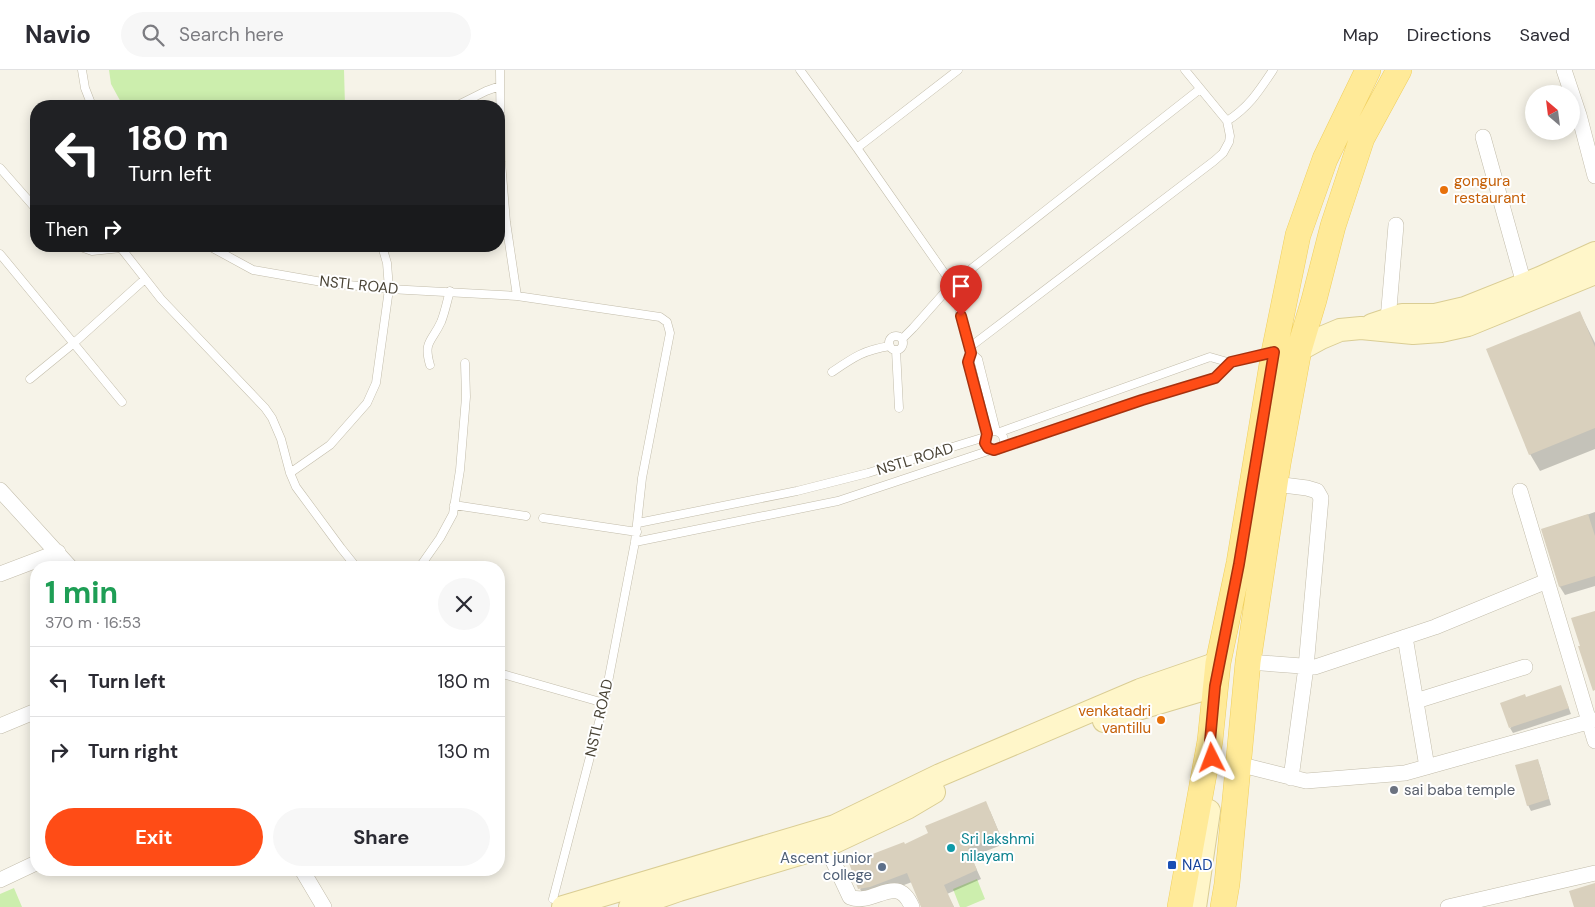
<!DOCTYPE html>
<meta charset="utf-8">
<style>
:root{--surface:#fff;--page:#f7f7f7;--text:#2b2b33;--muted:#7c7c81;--line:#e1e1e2;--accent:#ff4c16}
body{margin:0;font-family:"DM Sans",sans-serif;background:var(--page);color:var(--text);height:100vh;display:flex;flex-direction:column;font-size:19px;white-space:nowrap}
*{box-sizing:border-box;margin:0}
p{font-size:16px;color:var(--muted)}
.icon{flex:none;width:28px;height:28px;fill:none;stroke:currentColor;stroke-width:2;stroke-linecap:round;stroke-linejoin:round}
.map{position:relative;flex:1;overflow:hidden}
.details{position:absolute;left:30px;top:491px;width:475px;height:315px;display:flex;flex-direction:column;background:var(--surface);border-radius:20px;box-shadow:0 2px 12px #0003}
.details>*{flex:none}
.banner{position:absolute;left:30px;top:30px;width:475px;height:152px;border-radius:20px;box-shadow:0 2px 12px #0003;background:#202124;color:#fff;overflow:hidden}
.needle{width:32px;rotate:332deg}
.fabs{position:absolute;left:1525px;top:15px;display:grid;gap:10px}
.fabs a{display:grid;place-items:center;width:55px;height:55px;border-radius:50%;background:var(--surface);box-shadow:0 2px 12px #0003;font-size:25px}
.pin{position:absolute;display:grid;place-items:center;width:42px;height:42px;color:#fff;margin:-51px -21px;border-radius:50% 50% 50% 0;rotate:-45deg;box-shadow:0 0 5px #0007}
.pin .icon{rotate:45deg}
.me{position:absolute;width:55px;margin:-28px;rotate:357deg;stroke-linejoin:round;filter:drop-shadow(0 0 4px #0008)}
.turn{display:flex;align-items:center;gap:18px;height:105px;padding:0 15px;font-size:22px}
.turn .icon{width:65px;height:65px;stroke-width:2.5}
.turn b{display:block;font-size:35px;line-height:42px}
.then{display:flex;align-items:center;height:48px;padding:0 15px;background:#0003;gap:10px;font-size:19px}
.round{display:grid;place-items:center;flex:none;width:52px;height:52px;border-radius:26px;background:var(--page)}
.overview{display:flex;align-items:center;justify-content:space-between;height:85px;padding:0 15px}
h1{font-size:30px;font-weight:700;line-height:38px;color:#1e9e55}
.primary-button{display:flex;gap:10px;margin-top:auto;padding:10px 15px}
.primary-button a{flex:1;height:58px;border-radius:30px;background:var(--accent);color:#fff;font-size:20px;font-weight:700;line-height:58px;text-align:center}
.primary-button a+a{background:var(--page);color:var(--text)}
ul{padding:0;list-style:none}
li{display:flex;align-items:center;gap:15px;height:70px;padding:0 15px;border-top:1px solid var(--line)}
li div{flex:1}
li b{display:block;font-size:19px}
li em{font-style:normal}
header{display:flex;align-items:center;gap:30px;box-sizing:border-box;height:70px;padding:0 25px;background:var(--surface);border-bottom:1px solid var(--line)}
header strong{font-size:24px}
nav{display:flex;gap:28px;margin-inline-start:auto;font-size:18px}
.search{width:350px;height:45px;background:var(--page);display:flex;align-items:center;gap:12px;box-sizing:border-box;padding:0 18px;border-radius:28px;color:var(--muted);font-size:19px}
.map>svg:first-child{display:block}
.green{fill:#cceead}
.shadow{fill:#0003}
.building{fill:#d9d0bd}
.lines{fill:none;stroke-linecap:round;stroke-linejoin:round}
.lane-casing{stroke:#c2bcaa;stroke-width:9}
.street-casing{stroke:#c2bcaa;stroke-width:16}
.secondary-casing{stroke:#dacd94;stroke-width:24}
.primary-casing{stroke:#f0cf5c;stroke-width:26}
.lane{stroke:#fff;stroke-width:8}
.street{stroke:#fff;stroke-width:15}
.secondary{stroke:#fff6c9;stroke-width:22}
.primary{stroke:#ffea98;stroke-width:25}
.route-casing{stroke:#a6310e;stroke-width:12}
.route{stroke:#ff4c16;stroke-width:9}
.food-dot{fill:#e8710a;stroke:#fff;stroke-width:2}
.worship-dot{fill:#6b7280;stroke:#fff;stroke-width:2}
.culture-dot{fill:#0f9aa8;stroke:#fff;stroke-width:2}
.transit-dot{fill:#1a4fb4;stroke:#fff;stroke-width:2}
.service-dot{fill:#5c6f8a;stroke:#fff;stroke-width:2}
.labels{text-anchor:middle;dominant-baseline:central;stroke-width:4;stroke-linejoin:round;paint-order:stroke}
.food-label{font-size:15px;fill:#c56008;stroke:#fff;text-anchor:start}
.street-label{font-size:15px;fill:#4a4436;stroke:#fff}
.worship-label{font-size:15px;fill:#5b616d;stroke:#fff;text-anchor:start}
.culture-label{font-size:15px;fill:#0d838f;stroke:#fff;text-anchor:start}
.service-label{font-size:15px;fill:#4e5e75;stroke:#fff;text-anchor:end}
.transit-label{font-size:15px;fill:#164399;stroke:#fff;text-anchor:start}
</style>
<header>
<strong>Navio</strong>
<div class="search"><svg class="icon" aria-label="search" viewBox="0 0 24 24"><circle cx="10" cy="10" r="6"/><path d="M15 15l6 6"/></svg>Search here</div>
<nav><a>Map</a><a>Directions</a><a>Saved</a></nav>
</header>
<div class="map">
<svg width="1595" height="837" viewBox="0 0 1595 837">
<rect width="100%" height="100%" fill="#f6f3e8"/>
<!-- green -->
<path class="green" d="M109,0h235l1,36h-222l-12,-22z
M977,809l8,20 -19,8h-6l-7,-18z
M14,818l8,19h-22v-13z"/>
<!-- shadow -->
<path class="shadow" d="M1580,243l15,30v106l-55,22 -10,-17z
M1595,442v74l-30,9 -5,-8 -17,-57z
M1561,617l10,27 -58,19 -3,-5z
M1537,690l3,6 11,39 -20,6 -3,-6z
M990,741l14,33 -33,13 10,22 -34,15 7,13h-32l-10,-25 -37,14 -10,1 -5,-8 44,-44z"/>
<!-- building -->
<path class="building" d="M1580,241l15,36v81l-66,27 -43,-106z
M1588,444l7,22v40l-36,11 -18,-58z
M1595,541v79l-2,1 -15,-45h2l-9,-28z
M1561,615l8,23 -60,20 -9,-25 25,-9 1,3z
M1538,689l11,40 -22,7 -12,-41z
M986,731l14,34 -32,13 9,22 -33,15 10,22h-33l-14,-34 -37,14 -12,2 -9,-26 55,-21 1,2 23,-11 -3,-7z
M1595,813v24h-21l-5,-16z"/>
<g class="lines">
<defs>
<path id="lane" d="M82,0l3,18 7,18
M800,0l57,78 95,136 18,63 1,6 -4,9 20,72
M456,36l30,-15 14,-5
M1227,51c22,-14 32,-30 46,-51
M857,78l101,-78
M0,98l36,41
M78,176l14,5 29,-3
M123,176l-2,2 40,51 104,109 7,10 9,21 9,34 6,14 45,61 16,20
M209,176l44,24 75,13 61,6 128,7 -11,-74 -5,-60 -1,-92
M0,184l122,148
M517,226l143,21 7,5 3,11 -28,145 -7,64 -31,161 -51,196
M889 273a7 7 0 1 1 14 0a7 7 0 1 1-14 0Z
M902,269l11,-11 39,-44 248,-195
M970,277l244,-186 9,-8 6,-11 1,-6 -3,-15 -42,-51
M896,280l3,58
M971,283l7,6 18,72
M430,295c-7,-24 2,-23 11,-43 4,-10 6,-21 9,-31
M832,302c22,-15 32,-22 58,-26
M30,309l44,-36 71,-64
M984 371a10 10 0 1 1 20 0a10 10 0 1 1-20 0Z
M1000,362l210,-75 21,6
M1002,377l139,-47 74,-22 16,-15 39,-10
M290,403l40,-28 37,-42 9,-20 13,-94 -2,-26 -5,-17
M454,435l72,11
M543,448l94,14
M638,453l159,-32 71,-18 117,-36
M635,472l203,-41 153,-51
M419,498l21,-30 13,-24 7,-44 6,-73 -1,-34
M499,603l105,30"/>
<path id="street" d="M1564,0l15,45 16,61
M1483,67l41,147
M1388,250l8,-95
M1275,414l32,4 10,3 4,7 -15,169 -15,111
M0,420l71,78
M1520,421l75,250
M0,504l58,-22
M1405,567l22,130
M1248,592l67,5 120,-40 112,-46
M1416,631l109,-34
M0,656l36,-15
M1238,694l68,17 99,-8 190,-53
M826,776l24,51c24,10 47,-26 62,10
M302,800l22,37
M0,810l36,-17
M1448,837l147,-34"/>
<path id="secondary" d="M1372,255l30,-10h33l30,-7 75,-30 55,-25
M1299,280l22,-12 19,-8 21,-2 52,5 28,-2 27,-6 127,-52
M1104,651l27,-10 84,-25
M563,837l272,-81 105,-51 200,-85 78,-27
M630,837l49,-17 147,-44 81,-38 27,-16
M1195,837l14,-96"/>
<path id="primary" d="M1180,837l30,-166 8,-78 21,-100 35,-211 24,-117 27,-76 43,-89
M1223,837l4,-23 21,-222 30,-198 21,-114 15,-50 19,-74 29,-88 37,-68"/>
</defs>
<!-- lane casing -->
<use href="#lane" class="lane-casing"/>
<!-- street casing -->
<use href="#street" class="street-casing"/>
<!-- secondary casing -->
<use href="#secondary" class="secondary-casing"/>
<!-- primary casing -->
<use href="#primary" class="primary-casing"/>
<!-- lane -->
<use href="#lane" class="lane"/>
<!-- street -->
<use href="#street" class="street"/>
<!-- secondary -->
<use href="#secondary" class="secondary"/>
<!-- primary -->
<use href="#primary" class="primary"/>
</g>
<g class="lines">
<defs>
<path id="route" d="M961,246l10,37 -3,9 19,72 -2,9 3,5 6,2 148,-50 73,-22 16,-16 43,-10 -35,212 -24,122 -5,55 2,17"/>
</defs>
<!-- route casing -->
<use href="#route" class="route-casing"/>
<!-- route -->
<use href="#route" class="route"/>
</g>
<!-- markers -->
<g class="food-dot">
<circle cx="1444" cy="120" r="5"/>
<circle cx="1161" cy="650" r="5"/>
</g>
<circle class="worship-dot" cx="1394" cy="720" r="5"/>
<circle class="culture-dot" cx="951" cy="778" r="5"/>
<rect class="transit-dot" x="1167" y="790" width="10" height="10" rx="2.5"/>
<circle class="service-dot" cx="882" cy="797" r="5"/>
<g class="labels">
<!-- food labels -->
<g class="food-label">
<text x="1454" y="111">gongura<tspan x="1454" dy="17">restaurant</tspan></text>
<text x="1151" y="641" text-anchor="end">venkatadri<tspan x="1151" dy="17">vantillu</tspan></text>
</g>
<!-- street labels -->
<g class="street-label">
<text transform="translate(359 215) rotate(6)">NSTL ROAD</text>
<text transform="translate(915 389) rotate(-17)">NSTL ROAD</text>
<text transform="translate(599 648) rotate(-77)">NSTL ROAD</text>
</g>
<!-- worship labels -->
<g class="worship-label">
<text x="1404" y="720">sai baba temple</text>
</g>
<!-- culture labels -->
<g class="culture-label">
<text x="961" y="769">Sri lakshmi<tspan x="961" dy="17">nilayam</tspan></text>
</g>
<!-- service labels -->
<g class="service-label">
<text x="872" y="788">Ascent junior<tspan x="872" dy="17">college</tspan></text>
</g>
<!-- transit labels -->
<g class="transit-label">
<text x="1182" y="795">NAD</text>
</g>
</g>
</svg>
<div class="fabs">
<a><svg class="needle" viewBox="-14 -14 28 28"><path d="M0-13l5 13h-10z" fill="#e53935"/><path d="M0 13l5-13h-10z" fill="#7c7c81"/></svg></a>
</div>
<div class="pin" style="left:961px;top:246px;background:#d93025"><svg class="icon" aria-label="arrive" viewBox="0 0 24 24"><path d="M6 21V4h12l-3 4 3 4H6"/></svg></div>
<svg class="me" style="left:1212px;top:688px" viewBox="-20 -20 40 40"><path d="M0-17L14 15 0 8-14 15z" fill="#ff4c16" stroke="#fff" stroke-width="4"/></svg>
<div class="banner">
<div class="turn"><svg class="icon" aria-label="left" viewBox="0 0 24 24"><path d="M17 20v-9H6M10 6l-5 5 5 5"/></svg><div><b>180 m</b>Turn left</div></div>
<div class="then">Then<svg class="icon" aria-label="right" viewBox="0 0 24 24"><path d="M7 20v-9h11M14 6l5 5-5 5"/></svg></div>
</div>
<section class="details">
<div class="overview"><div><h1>1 min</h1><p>370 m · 16:53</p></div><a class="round"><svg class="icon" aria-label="close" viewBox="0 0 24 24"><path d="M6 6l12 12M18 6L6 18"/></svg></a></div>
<ul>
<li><svg class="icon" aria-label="left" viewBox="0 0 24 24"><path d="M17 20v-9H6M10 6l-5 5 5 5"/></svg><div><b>Turn left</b></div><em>180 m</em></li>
<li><svg class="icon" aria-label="right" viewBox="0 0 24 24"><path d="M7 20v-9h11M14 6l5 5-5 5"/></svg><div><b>Turn right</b></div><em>130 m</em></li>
</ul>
<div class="primary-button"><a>Exit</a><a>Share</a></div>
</section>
</div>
